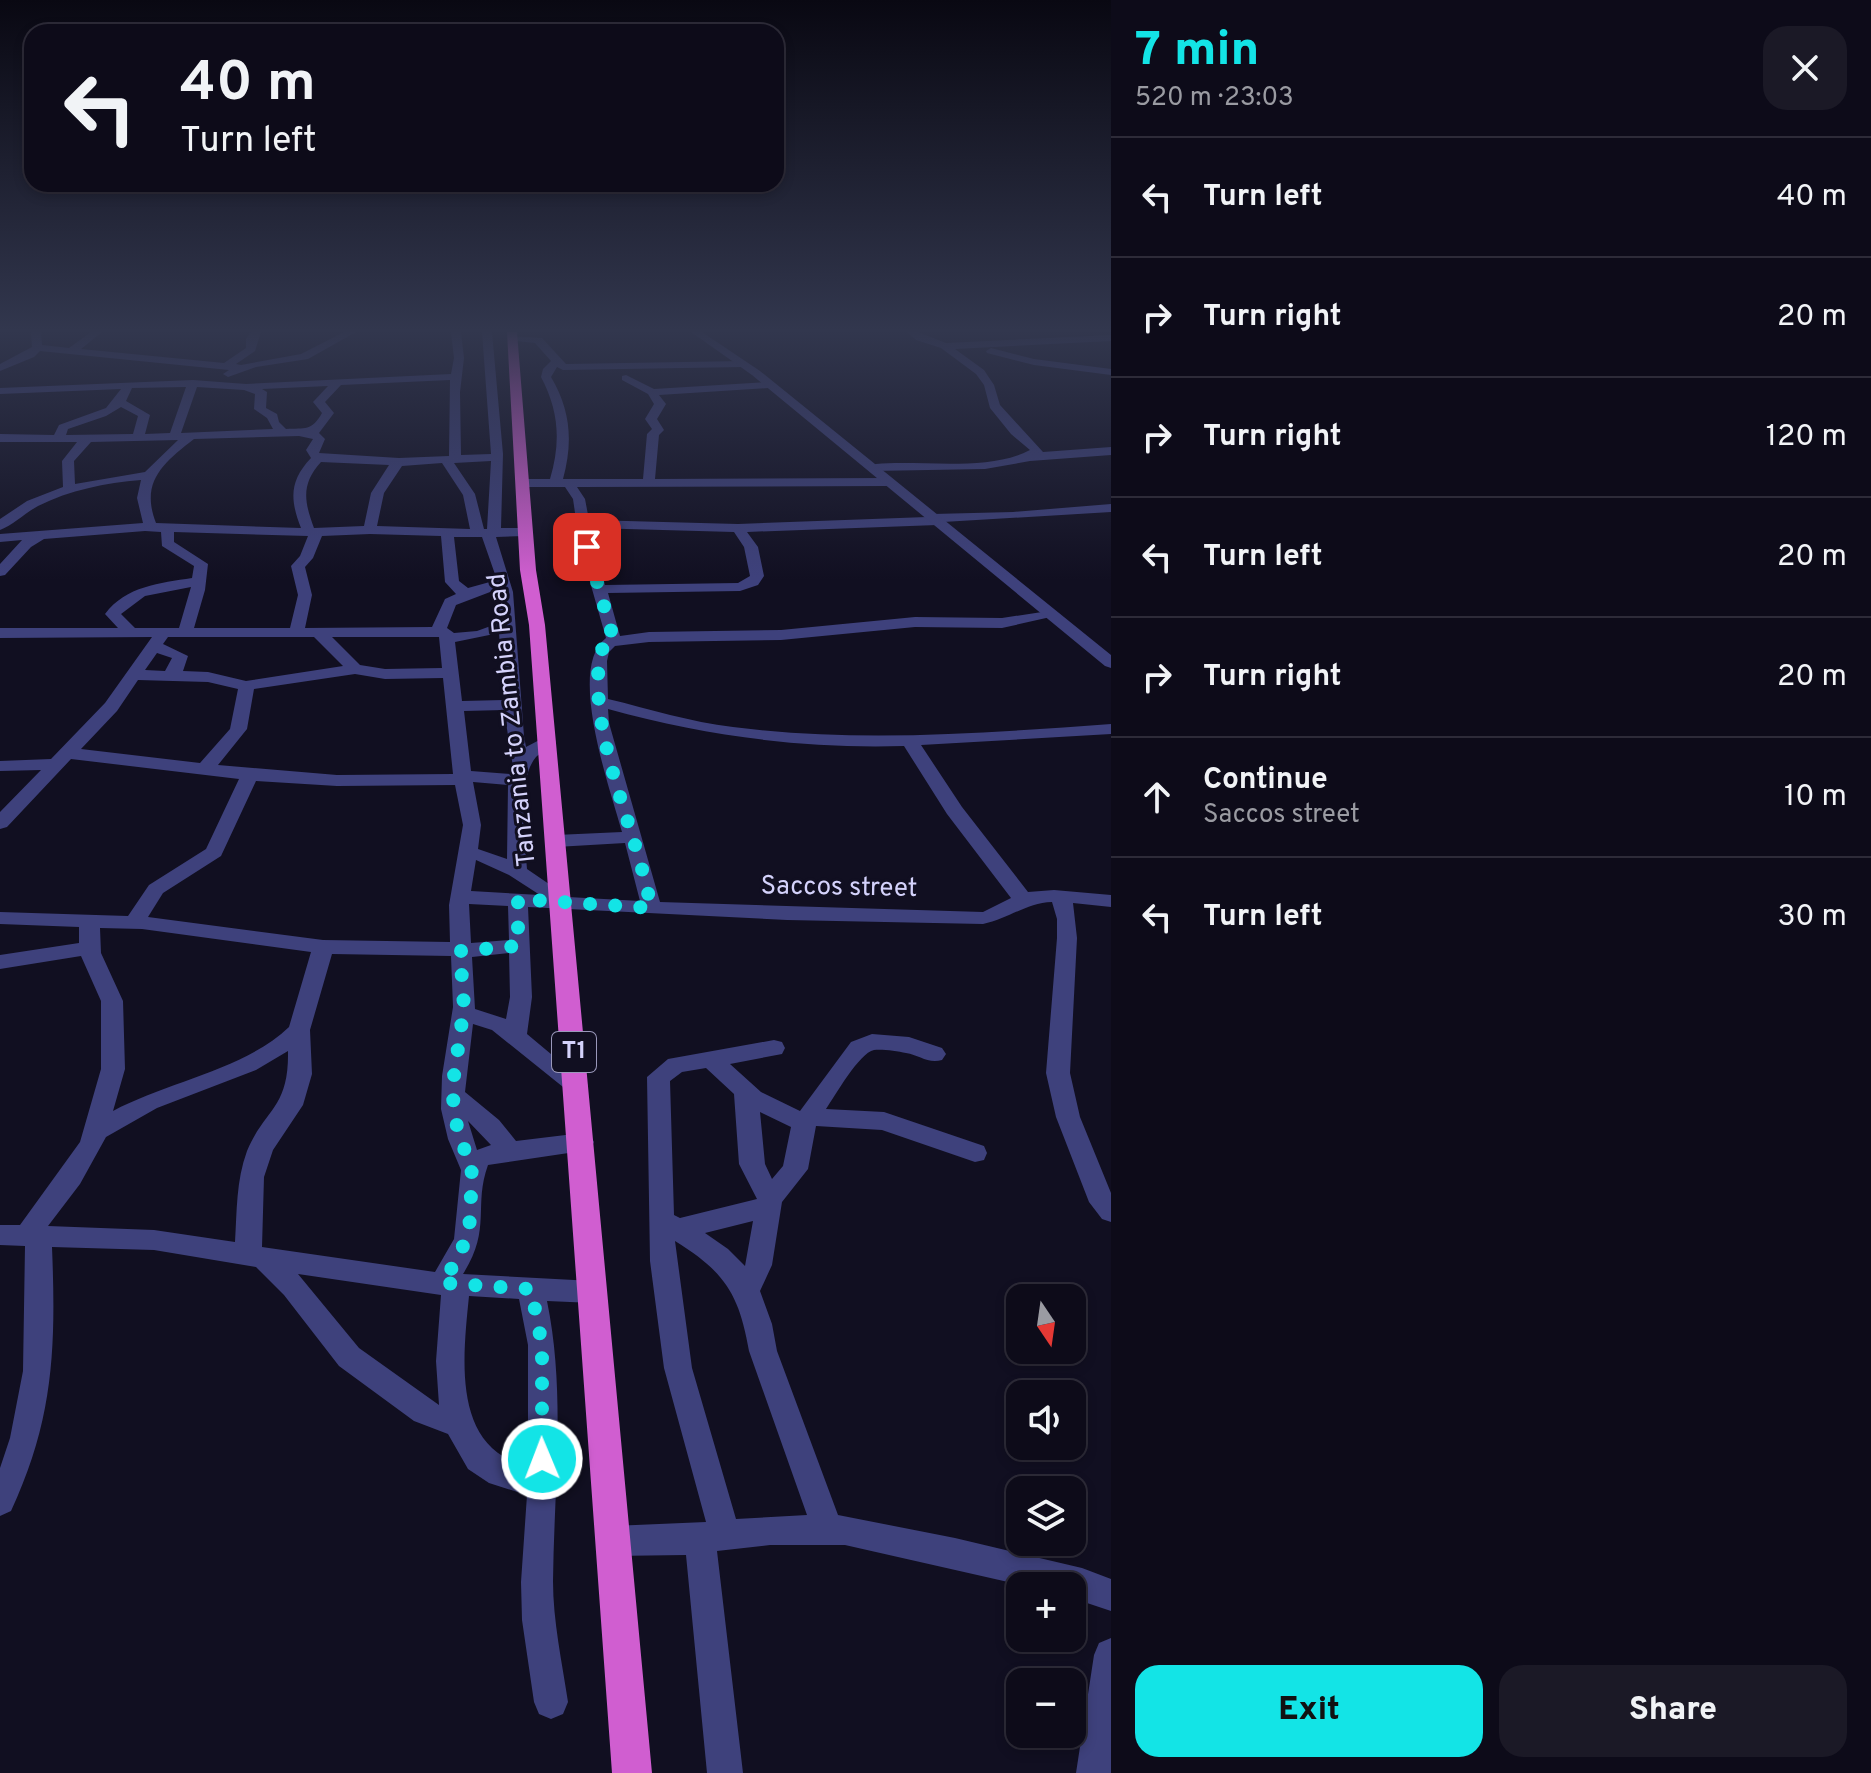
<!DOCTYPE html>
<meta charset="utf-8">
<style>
:root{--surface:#0d0b19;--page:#1b1926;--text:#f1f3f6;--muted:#9a9ba2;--line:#2d2b38;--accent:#13e4e6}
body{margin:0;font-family:Overpass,sans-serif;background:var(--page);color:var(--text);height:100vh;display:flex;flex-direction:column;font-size:30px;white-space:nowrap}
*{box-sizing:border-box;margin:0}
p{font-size:26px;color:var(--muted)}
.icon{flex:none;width:44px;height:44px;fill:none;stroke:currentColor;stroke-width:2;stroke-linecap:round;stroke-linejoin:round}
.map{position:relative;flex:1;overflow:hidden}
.drawer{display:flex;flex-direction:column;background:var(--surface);width:760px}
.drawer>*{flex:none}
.guide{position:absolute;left:24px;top:24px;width:760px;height:168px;border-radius:24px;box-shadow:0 4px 12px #0003,0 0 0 2px var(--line);background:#0d0b19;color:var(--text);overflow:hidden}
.needle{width:52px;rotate:167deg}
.fabs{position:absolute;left:1006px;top:1284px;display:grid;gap:16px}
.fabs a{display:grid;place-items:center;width:80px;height:80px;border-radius:16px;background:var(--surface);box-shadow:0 4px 12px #0003,0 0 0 2px var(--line);font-size:40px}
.pin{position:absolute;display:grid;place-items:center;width:68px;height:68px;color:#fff;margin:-34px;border-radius:16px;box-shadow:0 4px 12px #0006}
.me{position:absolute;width:88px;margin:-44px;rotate:359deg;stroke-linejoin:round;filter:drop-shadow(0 0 6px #0008)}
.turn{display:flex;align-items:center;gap:28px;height:168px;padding:0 24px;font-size:36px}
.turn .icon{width:104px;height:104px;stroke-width:2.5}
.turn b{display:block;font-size:56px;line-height:68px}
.round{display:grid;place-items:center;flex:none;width:84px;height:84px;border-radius:24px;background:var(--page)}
.head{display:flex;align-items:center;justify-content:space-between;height:136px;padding:0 24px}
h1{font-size:48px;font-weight:800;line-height:60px;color:var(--accent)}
.button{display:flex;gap:16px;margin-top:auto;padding:16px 24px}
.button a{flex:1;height:92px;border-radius:24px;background:var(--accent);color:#111;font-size:32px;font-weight:800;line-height:92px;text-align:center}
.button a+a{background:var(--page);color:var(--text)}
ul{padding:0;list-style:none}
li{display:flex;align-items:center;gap:24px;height:120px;padding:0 24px;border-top:2px solid var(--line)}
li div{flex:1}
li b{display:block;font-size:30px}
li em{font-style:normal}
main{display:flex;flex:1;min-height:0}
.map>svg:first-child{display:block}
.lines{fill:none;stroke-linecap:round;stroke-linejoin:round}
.minor{fill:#3e417c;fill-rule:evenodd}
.tertiary{fill:#3e417c;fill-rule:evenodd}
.trunk{fill:#d05ed0;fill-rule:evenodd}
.route{stroke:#13e4e6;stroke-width:14;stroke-dasharray:0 25.2}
.labels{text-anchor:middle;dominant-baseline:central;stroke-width:6;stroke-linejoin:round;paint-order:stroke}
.shield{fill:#110f21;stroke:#9a98ba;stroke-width:2}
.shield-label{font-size:24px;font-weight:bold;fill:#d4d2fb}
.street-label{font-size:26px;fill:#d4d2fb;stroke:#110f21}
</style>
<main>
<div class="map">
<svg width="1111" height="1773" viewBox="0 0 1111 1773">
<rect width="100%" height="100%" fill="#110f21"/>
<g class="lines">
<!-- minor -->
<path class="minor" d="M31,332h10l1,13 27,3 22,-16h11l-21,17 143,14 22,-15v-9l5,-7h10l-6,19 -19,13 5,1 60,-11 43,-22h12l-48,27 -52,8 -28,10 -5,-3 6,-4 -189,-19 -6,6 -34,14v-7l32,-17z
M451,332h10l3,26 -4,34 1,63 30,-1 -9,-122h10l11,122 -2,74h24l7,4 -7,4 -29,1 17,55 11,144 2,11 21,-11 9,5c-6,6 -14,10 -20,16 -20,24 -11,82 -9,112l41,28 72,4 -15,-58 -69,4 -10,-6 10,-6 66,-3c-11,-41 -56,-164 -16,-194l-26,-91 -7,-48 -8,-12h-43l-6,-4 6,-4h28c11,-37 9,-68 -9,-102l2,-8 8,-8 -16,-18 -27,-3v-4l34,2 24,26 177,-3 5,3 -5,3 -180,3 -6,-3 -6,10c20,34 22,65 12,102h80l4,-45 5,-5 -7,-10 9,-15 -6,-10 -26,-14v-4l4,-1 28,14 114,-7 5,3 -5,3 -109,7 7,9 -9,15 7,11 -5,5 -4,44 232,-1 6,4 -6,4 -310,1 8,12 4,21 149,4 189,-7 6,-3 80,-2 98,-8v8l-168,10 -6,3 -190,7 11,15 6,29 -6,9 -18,6 -132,2 12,43 29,-4 132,-2 134,-13 87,1 53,-8v6l-53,12 -87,-1 -134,13 -132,2 -34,4 -6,6 -2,9 1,38c42,10 82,23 125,28 126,16 252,6 378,-3v10l-190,11 41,62 66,85 26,-2 57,5v12l-38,-4 4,35 -7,135 10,44 31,76v29l-9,-3 -13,-17 -33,-85 -10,-44 11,-135v-19l-5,-17c-26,1 -44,17 -69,22l-196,-4 -259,-13 4,90 -5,37 61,51 -4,6 -8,2 -8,-2 -76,-61 -19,-6 -8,68 34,28 17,21 66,-8 9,3 3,6 -3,6 -9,3 -94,14c-15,41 4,64 -25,109l130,7 10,3 4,8 -4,8 -10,3 -46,-2c19,92 7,186 6,280 0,40 9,81 15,121l-5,12 -12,5 -12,-5 -5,-12 -12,-82 -1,-38 6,-87 -38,-12 -21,-14 -20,-35 -34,-13 -75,-55 -55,-71 -28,-28 -102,-17 -102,-3c4,100 2,172 -41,264l-11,5v-48l10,-30 13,-67 2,-125 -25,-1v-20h20l60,-83 21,-73v-68l-20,-45 -81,13v-14l79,-12v-16l-79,-3v-12l128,4 21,-31 57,-36 33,-70 -168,-20 -64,68 -7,2v-17l41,-42 -41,1v-10l51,-2 54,-56 47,-66 -152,1v-10h118l-13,-14c21,-28 55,-31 87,-36l2,-12 -32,-20 -1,-14 -16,-1 -101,8 -13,8 -26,28 -5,1v-12l22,-24 -22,2v-8l143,-11 -6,-25 4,-18c-36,3 -71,10 -103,26 -13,7 -25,19 -38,24v-11l27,-18 36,-14 -1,-26 15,-19h-77v-8l54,1 5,-10 47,-17 15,-19 -121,5v-6l193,-8 53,4 205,-10 3,-16zM450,380l-1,76 -50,2 -80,-5 6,-14 -6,-6 15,-20 -9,-11 16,-17zM328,386l-15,16 9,11c-10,18 -17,15 -36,16l-7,-7 -2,-8 -11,-6 1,-16 -5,-3zM186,387l-16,46 -25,1 5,-19 -24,-14 6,-13zM197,387l47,3 11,4 -1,15 13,9 6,11 -92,4zM121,407l17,9 -5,18 -67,1 2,-6 38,-13zM299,436l14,3 -7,11 5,8c-22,23 -21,42 -10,70l-145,-5c-16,-41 7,-60 38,-84zM178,440l-33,32 -70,12 -1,-23 17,-19zM491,461l-4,68h-3l-9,-35 -21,-31zM321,462l68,3 -18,28 -7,33 -50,2c-10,-27 -13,-44 7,-66zM442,463l21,32 7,34 -93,-3 7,-33 18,-27zM591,528l143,4 10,15 6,29 -12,7 -133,2zM174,532l134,4 -8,20 -9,10 7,29 -8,33h-96l11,-38 3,-26 -34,-22zM370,534l71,2 4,46 11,12 -11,5 -13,28 -127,1 7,-33 -7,-28 8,-9 9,-22zM454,537h28l15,43 -29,8 -9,-7zM191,587l-12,41h-44l-14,-14 24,-18zM498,589l1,34 -22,8 -23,2 -7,-5 9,-23zM499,633l5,67 -42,1 -7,-59zM168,637h146l29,29 -97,15 -38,-9 -25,-1 5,-15 -25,-12zM332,637h107l3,31 -57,1 -25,-4zM157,653l15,5 -7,13 -20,-1zM355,674l30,5 58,-1 10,96 -116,1 -119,-10 29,-36 7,-40zM138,680l70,2 30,7 -8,40 -30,34 -119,-14 36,-38zM608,709c98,27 195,40 296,37l43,68 64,84 -28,14 -323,-10 -51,-179zM504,710l9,57 -3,7 -39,-3 -7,-60zM256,781l81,5 118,-1 8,40 -14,80 1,37 -127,-2 -175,-23 15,-24 58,-37zM473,782l35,3 -1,74 -29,-10 3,-24zM476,860l33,15 31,20 -69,-4zM469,904l39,2 1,34 -38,3zM100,928l42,1 169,23 -22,75c-43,42 -122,55 -176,84l12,-42 -2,-68 -22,-48zM509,953l1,44 -4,22 -31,-10 -3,-52zM332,954l119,2 2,51 -11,69 -1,33 7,30 13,31 -7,69 -19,33 -173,-25 2,-70 9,-27 30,-45 9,-31 -2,-44zM288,1051c1,58 -23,57 -41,100 -11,30 -10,60 -12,91l-81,-12 -106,-4 32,-42 26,-47 51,-29 99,-38zM468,1121l23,24 -14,5zM298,1274l143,21 -5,66 3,44 -80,-57zM469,1296l50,3 9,46v121c-77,-17 -65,-109 -59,-170z
M907,332h11l28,11 165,-8v6l-156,8 29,21 10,15 6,20 43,47 68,-5v8l-81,6 -45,8 -113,2v-6l4,-1c46,-4 113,8 154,-14l-19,-16 -21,-26 -6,-23 -8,-11 -35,-26 -25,-8z
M991,348l43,11 77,10v6l-77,-10 -47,-12 -1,-2z
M872,1034l37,3 33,11 4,6 -4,6c-14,4 -23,-5 -36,-7 -9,-2 -24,-4 -32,-3 -15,3 -39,46 -48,59l58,3 100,34 3,7 -3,7 -9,2 -93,-32 -66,-4 -8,43 -26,33 -10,63 -12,26 12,33 5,27 61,164 117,23 127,30 29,11v32l-39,-13v-12h-46l-181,-41h-75l-53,6 26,222h-36l-21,-218 -74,1 -11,-4 -5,-11 5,-11 11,-4 94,-4 -42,-154 -14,-107 -3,-184 21,-18 106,-19 8,2 3,6 -3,6 -52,10 31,28 39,19 51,-69zM706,1068l28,26 5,70 18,35 -77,19 -6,-3 -4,-134 12,-9zM760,1112l31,15 -8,39 -11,13 -7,-15zM753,1221l-8,45 -17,-17 -23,-16zM675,1241c50,31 64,53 74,110l58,164 -71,4 -44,-151z
M1111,1638v135h-35l18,-118 5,-12z"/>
<!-- tertiary -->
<path class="tertiary" d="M691,332h11l58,39 351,284v13l-6,-2 -353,-291z"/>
<!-- trunk -->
<path class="trunk" d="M507,332h10l19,238 9,55 107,1148h-40l-83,-1148 -9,-55z"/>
</g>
<!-- sky -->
<linearGradient id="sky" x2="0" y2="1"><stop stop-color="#090812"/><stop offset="0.57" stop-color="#32374e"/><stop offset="1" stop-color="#32374e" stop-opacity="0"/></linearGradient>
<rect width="1111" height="580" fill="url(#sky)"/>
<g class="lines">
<!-- route -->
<path class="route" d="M542,1459v-114l-11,-56 -89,-6c17,-25 28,-45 29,-76 1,-13 -4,-27 2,-38l-13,-30 -7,-30 1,-33 10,-69 -4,-56 58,-5v-47l133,9c-14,-80 -66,-178 -50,-258l13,-9 -27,-94"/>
</g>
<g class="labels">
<!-- shield labels -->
<rect class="shield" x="552" y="1032" width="44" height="40" rx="6"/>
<g class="shield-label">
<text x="574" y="1052">T1</text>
</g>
<!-- street labels -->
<g class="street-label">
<text transform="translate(513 720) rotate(-96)">Tanzania to Zambia Road</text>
<text transform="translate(839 888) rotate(1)">Saccos street</text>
</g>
</g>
</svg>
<div class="fabs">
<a><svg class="needle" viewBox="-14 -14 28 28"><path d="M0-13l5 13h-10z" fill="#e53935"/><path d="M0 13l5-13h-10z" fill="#9a9ba2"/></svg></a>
<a><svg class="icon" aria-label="sound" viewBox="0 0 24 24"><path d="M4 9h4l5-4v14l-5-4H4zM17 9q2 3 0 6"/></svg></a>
<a><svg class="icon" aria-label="layers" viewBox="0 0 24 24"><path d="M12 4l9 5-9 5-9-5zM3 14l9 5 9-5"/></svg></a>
<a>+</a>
<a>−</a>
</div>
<div class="pin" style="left:587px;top:547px;background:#d93025"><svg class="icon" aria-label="arrive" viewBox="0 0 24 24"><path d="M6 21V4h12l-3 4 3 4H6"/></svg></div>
<svg class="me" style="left:542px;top:1459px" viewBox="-20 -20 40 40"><circle r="17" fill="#13e4e6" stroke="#fff" stroke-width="3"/><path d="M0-11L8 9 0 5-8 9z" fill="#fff"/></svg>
<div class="guide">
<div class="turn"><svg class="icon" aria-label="left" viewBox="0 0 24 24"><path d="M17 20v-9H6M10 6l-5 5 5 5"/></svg><div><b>40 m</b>Turn left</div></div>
</div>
</div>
<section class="drawer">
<div class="head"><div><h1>7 min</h1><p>520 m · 23:03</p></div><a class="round"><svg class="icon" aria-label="close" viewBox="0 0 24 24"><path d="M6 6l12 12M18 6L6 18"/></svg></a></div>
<ul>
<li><svg class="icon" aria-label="left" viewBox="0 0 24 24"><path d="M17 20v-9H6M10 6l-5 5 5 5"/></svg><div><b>Turn left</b></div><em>40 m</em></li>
<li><svg class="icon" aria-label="right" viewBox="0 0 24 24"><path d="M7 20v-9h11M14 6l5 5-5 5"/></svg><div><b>Turn right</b></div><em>20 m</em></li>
<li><svg class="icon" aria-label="right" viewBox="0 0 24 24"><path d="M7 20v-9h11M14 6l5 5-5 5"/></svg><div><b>Turn right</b></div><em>120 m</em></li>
<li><svg class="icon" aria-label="left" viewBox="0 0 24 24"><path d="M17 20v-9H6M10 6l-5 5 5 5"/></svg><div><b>Turn left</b></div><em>20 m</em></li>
<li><svg class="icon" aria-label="right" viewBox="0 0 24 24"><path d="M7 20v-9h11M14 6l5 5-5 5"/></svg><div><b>Turn right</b></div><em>20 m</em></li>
<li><svg class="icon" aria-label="ahead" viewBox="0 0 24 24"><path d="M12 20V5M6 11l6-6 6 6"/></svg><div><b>Continue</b><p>Saccos street</p></div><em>10 m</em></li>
<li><svg class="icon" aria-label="left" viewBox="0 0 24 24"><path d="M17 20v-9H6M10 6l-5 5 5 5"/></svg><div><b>Turn left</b></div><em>30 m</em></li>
</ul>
<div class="button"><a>Exit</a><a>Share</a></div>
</section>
</main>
